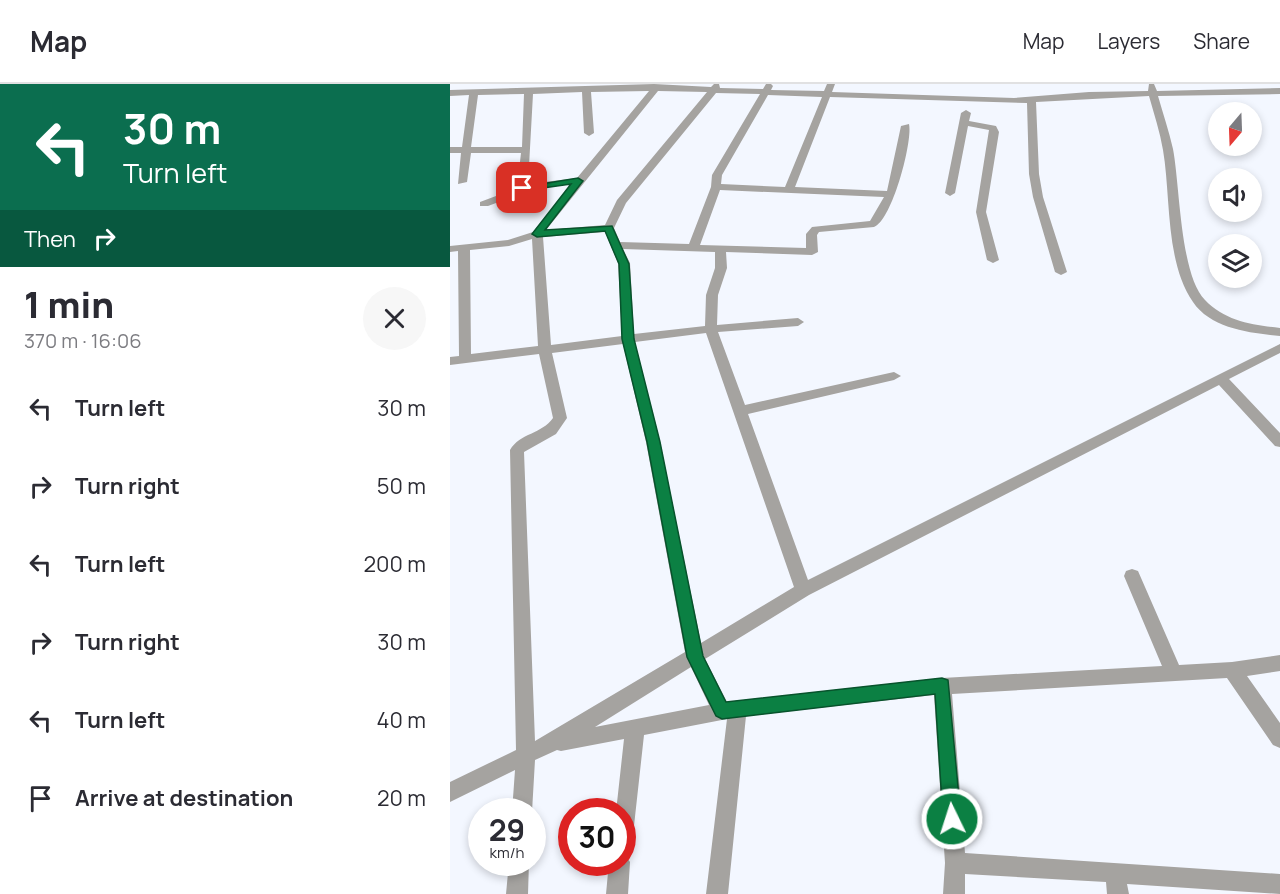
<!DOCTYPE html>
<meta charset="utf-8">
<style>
:root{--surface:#fff;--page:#f7f7f7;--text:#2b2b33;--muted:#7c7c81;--line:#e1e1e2}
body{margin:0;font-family:Manrope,sans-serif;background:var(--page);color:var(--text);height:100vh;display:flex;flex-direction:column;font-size:22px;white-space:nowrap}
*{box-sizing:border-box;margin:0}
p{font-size:20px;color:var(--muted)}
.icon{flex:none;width:33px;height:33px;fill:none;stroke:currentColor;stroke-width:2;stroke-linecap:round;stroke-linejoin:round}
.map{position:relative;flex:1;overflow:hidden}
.side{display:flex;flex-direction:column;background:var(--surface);width:450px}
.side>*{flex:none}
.top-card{background:#0b6e4f;color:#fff;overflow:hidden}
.needle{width:39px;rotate:199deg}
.tools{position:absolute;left:758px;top:18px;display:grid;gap:12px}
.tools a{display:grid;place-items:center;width:54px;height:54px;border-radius:50%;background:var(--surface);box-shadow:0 3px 9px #0003;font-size:30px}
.speed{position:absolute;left:18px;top:714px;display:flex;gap:12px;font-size:30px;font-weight:700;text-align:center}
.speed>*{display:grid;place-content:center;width:78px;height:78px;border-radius:50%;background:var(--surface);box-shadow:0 3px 9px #0003;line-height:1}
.speed small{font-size:15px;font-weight:400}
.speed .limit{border:9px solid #d22;background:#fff;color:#111}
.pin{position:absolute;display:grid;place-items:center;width:51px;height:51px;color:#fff;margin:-26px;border-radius:12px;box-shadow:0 3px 9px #0006}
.me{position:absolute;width:66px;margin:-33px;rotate:356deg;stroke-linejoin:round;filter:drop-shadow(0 0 4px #0008)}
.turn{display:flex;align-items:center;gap:21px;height:126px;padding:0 24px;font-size:27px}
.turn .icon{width:78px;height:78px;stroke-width:2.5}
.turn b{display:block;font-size:42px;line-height:51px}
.then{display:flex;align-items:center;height:57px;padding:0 24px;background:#0003;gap:12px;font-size:22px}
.round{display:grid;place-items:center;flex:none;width:63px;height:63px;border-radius:32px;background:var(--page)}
.summary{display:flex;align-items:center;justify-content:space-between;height:102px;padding:0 24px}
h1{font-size:36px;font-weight:800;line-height:45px}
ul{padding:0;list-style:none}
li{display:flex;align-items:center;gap:18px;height:78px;padding:0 24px}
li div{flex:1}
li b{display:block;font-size:22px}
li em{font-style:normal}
header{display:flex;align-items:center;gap:36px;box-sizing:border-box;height:84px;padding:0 30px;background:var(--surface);border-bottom:2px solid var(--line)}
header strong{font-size:28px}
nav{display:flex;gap:33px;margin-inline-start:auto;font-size:21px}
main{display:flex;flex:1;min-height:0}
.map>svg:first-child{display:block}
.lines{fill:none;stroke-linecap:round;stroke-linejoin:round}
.minor{fill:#a5a3a0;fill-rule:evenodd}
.route{fill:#0b8043;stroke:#07532c;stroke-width:1.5}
</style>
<header>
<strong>Map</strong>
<nav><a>Map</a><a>Layers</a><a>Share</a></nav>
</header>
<main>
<section class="side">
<div class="top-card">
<div class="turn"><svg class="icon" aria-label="left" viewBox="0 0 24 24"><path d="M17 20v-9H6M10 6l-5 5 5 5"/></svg><div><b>30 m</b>Turn left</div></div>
<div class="then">Then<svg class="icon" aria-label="right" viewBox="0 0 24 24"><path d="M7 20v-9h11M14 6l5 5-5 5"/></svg></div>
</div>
<div class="summary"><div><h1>1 min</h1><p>370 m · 16:06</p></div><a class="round"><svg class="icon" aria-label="close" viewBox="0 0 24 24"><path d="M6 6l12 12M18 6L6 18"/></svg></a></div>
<ul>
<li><svg class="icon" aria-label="left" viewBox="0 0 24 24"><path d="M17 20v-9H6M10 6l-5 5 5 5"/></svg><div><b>Turn left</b></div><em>30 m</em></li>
<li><svg class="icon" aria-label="right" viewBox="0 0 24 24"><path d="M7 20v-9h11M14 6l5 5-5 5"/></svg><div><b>Turn right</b></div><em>50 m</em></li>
<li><svg class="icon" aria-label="left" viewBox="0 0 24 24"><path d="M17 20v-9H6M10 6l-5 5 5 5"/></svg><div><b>Turn left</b></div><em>200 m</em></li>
<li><svg class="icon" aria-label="right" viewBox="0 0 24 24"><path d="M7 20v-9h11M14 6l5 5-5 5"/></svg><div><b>Turn right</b></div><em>30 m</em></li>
<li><svg class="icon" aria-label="left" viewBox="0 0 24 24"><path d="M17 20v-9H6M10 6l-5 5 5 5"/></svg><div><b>Turn left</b></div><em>40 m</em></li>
<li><svg class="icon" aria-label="arrive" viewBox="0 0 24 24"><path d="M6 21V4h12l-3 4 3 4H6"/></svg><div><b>Arrive at destination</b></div><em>20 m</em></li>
</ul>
</section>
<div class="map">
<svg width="830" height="810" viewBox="0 0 830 810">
<rect width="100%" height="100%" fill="#f3f7ff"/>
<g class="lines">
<!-- minor -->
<path class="minor" d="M204,0l57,3 3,-3h5l1,4 43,1 3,-5h5l2,2 -2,4 53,1 3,-7h8l-3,8 182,6 75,-6 59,-1 1,-7h5l3,7 123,-3v6l-122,2c5,18 11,35 15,53 7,37 7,126 32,151 20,21 47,25 75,28v8c-29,-3 -69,-7 -87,-34 -28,-40 -22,-106 -30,-152 -3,-18 -9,-36 -14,-54l-113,6 3,72 4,23 24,75 -6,3 -6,-3 -22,-75 -4,-23 -2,-71 -197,-6 -35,90 92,4 14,-65 8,-2c4,17 -17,97 -35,103l-55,5 -2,3 1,17 -6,3 -86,-3 1,16 -9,27 -1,30 81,-7 6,4 -6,4 -80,6 27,73 149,-33 7,4 -7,4 -146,34 60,166 472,-236v9l-51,26 51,54v14l-5,-1 -56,-61 -410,210 -104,64 22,43 215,-24 220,-12 -38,-90 2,-5 6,-2 6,2 41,94 53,-3 48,-7v16l-33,5 33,47v25l-7,-3 -46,-67 -275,16 13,159 315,21v20l-153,-10 2,10h-22l-1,-12 -141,-8v20h-22l2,-31 -11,-168 -188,21 -18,178h-22l21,-175 -83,16 -12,109 -3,7 -5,2 6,9 -2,32h-22l3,-32h13v-50h-6l8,-73 -63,12 -4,-1 -22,10 -3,52h-20l3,-42 -65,32v-20l66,-32 -6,-300c10,-17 32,-16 43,-32l-14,-64 -89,11v-8l9,-1 -1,-105 -8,1v-6l58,-6 25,-8 39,-48 -34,3 -50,19h-8v-4l37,-14 4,-35h-50l-4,29 -9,2 3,-31h-11v-6h12l7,-52 -19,1v-6zM199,7l-72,87 -49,6 5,-90 49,-2 2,41 5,3 5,-3 -3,-41zM208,7l49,1 -90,108 -12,25 -59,5zM266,9l44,1 -48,81 -1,12 -22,57 -69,-2 -6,-14 12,-25zM74,10l-2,53h-51l7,-52zM318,11l54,2 -37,90 -64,-3 1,-9zM270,106l164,7 -14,24 -58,6 -6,7v14l-106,-3zM155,148l13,31 4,73 -71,9 -8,-108zM82,155l6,107 -67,8 -1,-104 39,-4zM173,165l92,3v16l-9,27 -1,31 -71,8 -4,-71zM256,249l88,254 -93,56 -41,-201 -25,-100zM173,260l23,98 39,210 -150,89 -11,-289 32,-18 11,-16 -15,-65zM241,583l18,38 -114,22z
M516,26l5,3 -2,8 27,5 3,6 -13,80 13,48 -6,3 -6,-3 -11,-48 13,-82 -21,-4 -13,67 -5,3 -5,-3 16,-80z
M59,778h20l-1,32h-22z"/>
</g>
<!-- route -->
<path class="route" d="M128,94l5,3 -38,49 67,-4 17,38 5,75 26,103 43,214 23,46 216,-24 6,2 13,139 -2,6 -7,3 -6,-3 -3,-6 -8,-125 -213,25 -6,-3 -29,-59 -40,-215 -25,-103 -3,-75 -14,-33 -68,6 -5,-3 39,-50 -49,7 -5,-3z"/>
</svg>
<div class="tools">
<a><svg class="needle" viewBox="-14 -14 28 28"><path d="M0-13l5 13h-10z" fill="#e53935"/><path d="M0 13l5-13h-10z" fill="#7c7c81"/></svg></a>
<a><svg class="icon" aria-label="sound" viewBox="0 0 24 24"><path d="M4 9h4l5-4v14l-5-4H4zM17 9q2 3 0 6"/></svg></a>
<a><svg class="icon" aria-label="layers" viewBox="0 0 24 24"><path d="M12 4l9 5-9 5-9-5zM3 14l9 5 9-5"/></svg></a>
</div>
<div class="speed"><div>29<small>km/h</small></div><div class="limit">30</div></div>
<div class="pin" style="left:72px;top:104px;background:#d93025"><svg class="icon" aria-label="arrive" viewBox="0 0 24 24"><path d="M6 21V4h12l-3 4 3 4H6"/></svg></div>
<svg class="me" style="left:502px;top:735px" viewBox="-20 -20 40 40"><circle r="17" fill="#0b8043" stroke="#fff" stroke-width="3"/><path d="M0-11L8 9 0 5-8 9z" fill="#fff"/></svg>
</div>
</main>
